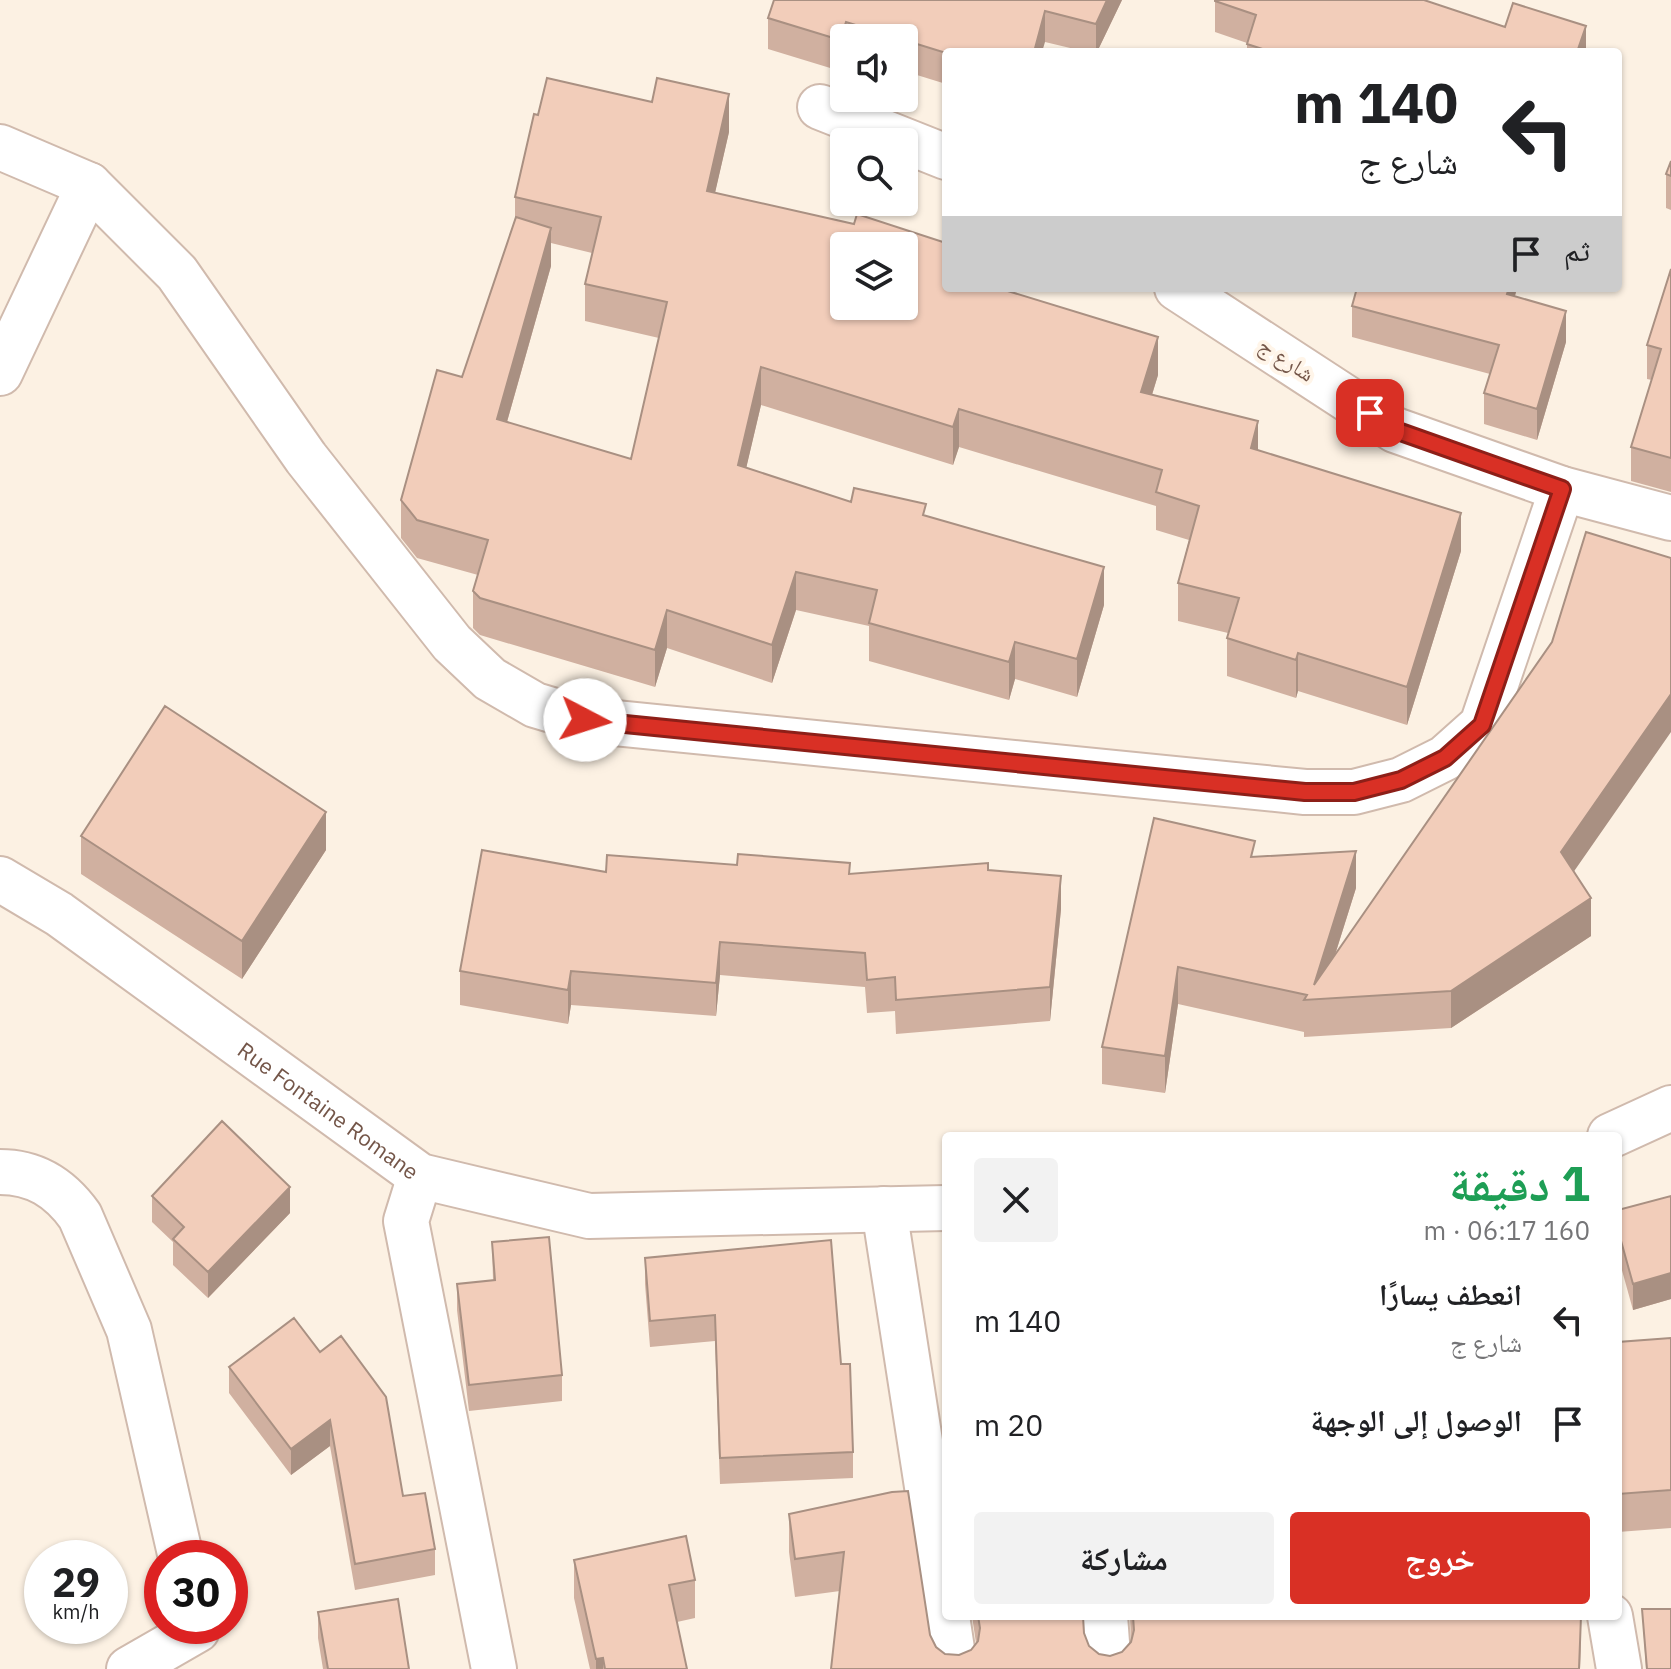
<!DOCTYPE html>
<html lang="ar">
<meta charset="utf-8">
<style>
:root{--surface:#fff;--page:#f2f2f2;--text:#202124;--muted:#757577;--accent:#d93025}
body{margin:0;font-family:"IBM Plex Sans","Noto Naskh Arabic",sans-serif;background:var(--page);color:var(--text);direction:rtl;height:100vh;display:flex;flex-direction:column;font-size:30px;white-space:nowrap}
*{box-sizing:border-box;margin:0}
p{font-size:26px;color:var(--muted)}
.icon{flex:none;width:44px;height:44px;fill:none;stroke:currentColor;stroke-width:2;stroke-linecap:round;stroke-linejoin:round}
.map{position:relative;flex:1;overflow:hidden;direction:ltr}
.side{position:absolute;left:942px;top:1132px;width:680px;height:488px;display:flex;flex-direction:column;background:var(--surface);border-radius:8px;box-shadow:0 2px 6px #0004;direction:rtl}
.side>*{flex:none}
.guide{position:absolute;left:942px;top:48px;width:680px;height:244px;border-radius:8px;box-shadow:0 2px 6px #0004;direction:rtl;background:#fff;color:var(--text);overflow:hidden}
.buttons{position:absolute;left:830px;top:24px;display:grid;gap:16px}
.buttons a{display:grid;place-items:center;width:88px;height:88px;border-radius:8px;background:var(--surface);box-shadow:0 2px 6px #0004;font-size:40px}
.speed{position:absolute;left:24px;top:1540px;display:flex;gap:16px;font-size:40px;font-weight:700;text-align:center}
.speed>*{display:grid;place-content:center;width:104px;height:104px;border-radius:50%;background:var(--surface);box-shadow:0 2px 6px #0004;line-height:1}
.speed small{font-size:20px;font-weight:400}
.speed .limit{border:12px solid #d22;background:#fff;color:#111}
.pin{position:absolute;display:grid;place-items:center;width:68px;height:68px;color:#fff;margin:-34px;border-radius:16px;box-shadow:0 4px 12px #0006}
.me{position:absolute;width:88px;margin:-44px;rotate:95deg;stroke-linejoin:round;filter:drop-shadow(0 0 6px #0008)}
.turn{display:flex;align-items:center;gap:28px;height:168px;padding:0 32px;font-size:36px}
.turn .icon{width:104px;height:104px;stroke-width:2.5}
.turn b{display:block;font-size:56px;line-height:68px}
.then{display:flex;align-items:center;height:76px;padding:0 32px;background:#0003;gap:16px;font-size:30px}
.round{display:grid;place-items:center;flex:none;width:84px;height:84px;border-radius:8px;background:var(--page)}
.summary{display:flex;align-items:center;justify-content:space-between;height:136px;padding:0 32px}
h1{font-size:48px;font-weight:700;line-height:60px;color:#1e9e55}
.button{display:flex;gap:16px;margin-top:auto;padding:16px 32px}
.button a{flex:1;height:92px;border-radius:8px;background:var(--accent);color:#fff;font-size:32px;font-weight:700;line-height:92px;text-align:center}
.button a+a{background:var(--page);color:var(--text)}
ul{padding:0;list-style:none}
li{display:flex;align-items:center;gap:24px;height:104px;padding:0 32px}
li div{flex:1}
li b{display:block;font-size:30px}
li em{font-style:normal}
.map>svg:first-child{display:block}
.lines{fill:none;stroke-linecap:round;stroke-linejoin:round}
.minor-casing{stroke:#d0baad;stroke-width:48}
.minor{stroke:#fff;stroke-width:44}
.wall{fill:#d0b0a0;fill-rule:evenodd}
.shaded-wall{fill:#a99082}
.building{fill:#f2cdba;stroke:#a99082;stroke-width:2;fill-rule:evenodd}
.route-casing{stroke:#8d1f18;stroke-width:20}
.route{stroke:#d93025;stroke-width:14}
.labels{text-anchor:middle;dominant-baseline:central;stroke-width:8;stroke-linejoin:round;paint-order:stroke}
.street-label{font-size:22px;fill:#745649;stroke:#fff5e9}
</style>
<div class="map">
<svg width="1671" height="1669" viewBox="0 0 1671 1669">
<rect width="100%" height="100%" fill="#fcf1e3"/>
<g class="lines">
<defs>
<g id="minor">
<path d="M820,107l126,50"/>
<path d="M0,147l89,38 88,88 129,185 146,185 38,36 45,26 50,15 720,72h49l47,-12 44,-22 37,-33 80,-236"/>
<path d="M1177,288l218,142 167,59 109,29"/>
<path d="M0,373l89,-188"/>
<path id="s1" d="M0,879l59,35 361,262 169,40 357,-8"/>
<path d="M1610,1136l61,-28"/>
<path d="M0,1172c35,0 60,16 80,44l49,114 52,228"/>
<path d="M420,1176l-14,45 88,448"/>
<path d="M884,1209l62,400"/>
<path d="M947,1616l8,53"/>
<path d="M1105,1616l4,53"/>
<path d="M1610,1616l9,53"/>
<path d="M129,1669l68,-39"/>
</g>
</defs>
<!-- minor casing -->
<use href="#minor" class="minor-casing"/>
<!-- minor -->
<use href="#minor" class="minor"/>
</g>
<!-- wall -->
<path class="wall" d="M1122,0l-25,52h-10l-42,-10 -99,10v32l-42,-13v-33h-60v22l-4,11 -72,-22v-31z
M1215,0l216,3 155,49h-339v-9l-32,-11z
M729,132l-14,60 292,96v3l151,84 -6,20 106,55 203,101 -54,174 -109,-34 -2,7 -69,-22v-38l1,-5 -50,-12v-38l11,-43 -33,-10v-24l-197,-59 -6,18 -192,-60 -15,63 105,34 75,14 178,89 -27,92 -62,-18 -6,21 -140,-39v-35l-73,-16 -24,73 -105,-35 -12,39 -175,-52 -7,-7v-37l5,-16 -61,-17 -16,-20v-38l61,-123 53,-158v-22zM551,243l41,10 -7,31v37l74,17 -28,121 -124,-37 44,-156z
M1671,161v49l-5,-2v-34z
M1671,269v223l-40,-11v-34l21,-67 -5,-1v-34z
M1517,288l-2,8 51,46 -29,98 -53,-16v-31l6,-19 -138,-37v-31z
M81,836l245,14 -84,129 -161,-105z
M1255,856l101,32 -21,67 239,-83 17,64 -140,92 -147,9v-5l-126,-28 -13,89 -63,-9v-37z
M988,870l73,39 -11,112 -154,13 -1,-23 -28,2 -2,-26 -145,-12 -4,41 -145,-11 -3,19 -108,-19v-34l146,-99 244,2z
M152,1196l138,17 -82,85 -35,-33v-23l-21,-20z
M1671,1196v103l-38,11 -15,-54v-46z
M492,1242l70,133v26l-93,10 -12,-101v-26l36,-4z
M645,1258l196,106 12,88v26l-133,6 -5,-143 -65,6 -5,-63z
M294,1318l141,231v26l-80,15 -25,-144 -39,29 -62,-82v-26z
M1671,1338v190l-53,4v-190z
M892,1492l38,143 6,12 9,7 14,1 12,-5 5,-7 -4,-27h111l1,17 5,13 10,8 11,2 12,-4 9,-10 -1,-26h451l-1,53h-749l9,-78 -45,6 -6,-45v-38z
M574,1560l121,20v38l-18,4 10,47h-97l-16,-71z
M1642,1609l29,60h-25z
M318,1612l91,57h-86l-5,-31z"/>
<!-- shaded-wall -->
<path class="shaded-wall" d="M1107,0h15l-25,52h-1v-28z
M1045,11v31l-3,10h-8z
M846,22v16h-2v22l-4,11v-31z
M1586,26v26h-9z
M729,94v38l-22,96v-37z
M551,228v38l-54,191v-38z
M1509,288h8l-10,37v-31z
M1566,311v31l-29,98v-31z
M1158,337v38l-17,55v-38z
M761,367v38l-23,98v-38z
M959,409v38l-6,18v-38z
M1258,421v38l-7,-11z
M1461,513v38l-54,174v-38z
M1104,567v38l-27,92v-38z
M796,572v38l-24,73v-38z
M667,610v38l-12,39v-37z
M1015,642v37l-6,21v-38z
M1298,653v38l-2,7v-38z
M1671,694v38l-110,158v-38z
M326,812v38l-84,129v-38z
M1356,851v37l-35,111 -7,-14z
M1061,876v33l-11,112v-34z
M1591,898v38l-140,92v-37z
M720,942v33l-4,41v-33z
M1178,967v37l-13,89v-37z
M571,971v34l-3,19v-34z
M290,1187v26l-82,85v-26z
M1671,1273v26l-38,11v-26z
M330,1420v26l-39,29v-26z
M1581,1616l-1,53h-1z
M603,1658v11h-7v-10z"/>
<!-- building -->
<path class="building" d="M774,0h333l-11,24 -51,-13 -11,41 -88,1 -42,-13v-2h-6l-52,-16 -6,18 -72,-22z
M1215,0h209l81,27 8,-24 73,23 -9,26h-305l-25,-8 9,-29 -41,-14z
M547,78l105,24 5,-24 72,16 -22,97 147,33 3,-10 89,29v45h52l160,49 -17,55 117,29 -7,27 210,65 -54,174 -109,-34 -2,7 -69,-22 12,-40 -61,-15 21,-77 -43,-14 6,-22 -203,-61 -6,18 -192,-60 -23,98 113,37 3,-14 72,16 -3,11 181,52 -27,92 -62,-17 -6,20 -140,-39 8,-33 -81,-18 -24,73 -105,-35 -12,40 -175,-52 -7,-7 15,-51 -71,-20 -16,-20 36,-130 25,7 54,-160 35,11 -54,191 134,40 36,-157 -82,-18 16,-67 -86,-20 19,-83 4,1zM844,246h60v60h-60z
M1671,161v15l-5,-2z
M1671,269v189l-40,-11 30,-98 -14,-4z
M1357,288h152l-2,6 59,17 -29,98 -53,-16 15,-48 -147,-39z
M1586,532l85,26v136l-110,158 30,46 -140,93 -147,9 3,-5 -129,-28 -13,89 -63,-9 52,-229 101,23 -4,16 105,-6 -42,134 238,-343z
M165,706l161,106 -84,129 -161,-105z
M482,850l124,22 1,-17 130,10 1,-11 112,9 -1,11 139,-11v7l73,6 -11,111 -154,13 -1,-23 -28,3 -2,-27 -145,-11 -4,41 -145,-12 -3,19 -108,-19z
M222,1121l68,66 -82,85 -35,-33 11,-12 -32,-31z
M1671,1196v77l-38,11 -15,-54v-20z
M549,1237l13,138 -93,10 -12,-101 38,-4 -3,-38z
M831,1240l10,124h9l3,88 -133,6 -5,-143 -65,6 -5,-63z
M294,1318l26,34 21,-16 45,61 17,99 22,-3 10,56 -80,15 -25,-144 -39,29 -62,-82z
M1671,1338v152l-53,4v-152z
M908,1491l22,144 6,12 9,7 14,1 12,-5 7,-9 2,-13 -2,-12h105l1,17 5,13 10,8 11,2 12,-4 9,-10 3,-12 -1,-14h448l-2,53h-748l13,-117 -49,7 -6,-45 103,-22z
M686,1536l9,44 -26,5 18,84h-82l-2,-11 -7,1 -22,-99z
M398,1599l11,70h-81l-10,-57z
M1642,1609h29v60h-24z"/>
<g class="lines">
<defs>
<path id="route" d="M585,720l720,72h49l47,-12 44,-22 37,-33 80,-236 -167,-59 -25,-17"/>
</defs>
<!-- route casing -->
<use href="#route" class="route-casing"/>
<!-- route -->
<use href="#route" class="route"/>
</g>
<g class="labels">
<!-- street labels -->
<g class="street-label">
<text transform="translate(1287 359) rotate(33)">شارع ج</text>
<text stroke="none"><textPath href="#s1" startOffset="402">Rue Fontaine Romane</textPath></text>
</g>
</g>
</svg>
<div class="buttons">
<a><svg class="icon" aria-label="sound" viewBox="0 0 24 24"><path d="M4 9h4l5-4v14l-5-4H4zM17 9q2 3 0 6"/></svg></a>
<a><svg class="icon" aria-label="search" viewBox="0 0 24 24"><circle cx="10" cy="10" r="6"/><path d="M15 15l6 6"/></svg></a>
<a><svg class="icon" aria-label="layers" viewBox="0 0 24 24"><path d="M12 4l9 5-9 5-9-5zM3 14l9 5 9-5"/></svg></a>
</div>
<div class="speed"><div>29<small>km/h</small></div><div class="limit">30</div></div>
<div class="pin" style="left:1370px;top:413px;background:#d93025"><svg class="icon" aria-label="arrive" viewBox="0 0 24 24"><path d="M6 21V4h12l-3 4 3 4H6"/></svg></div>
<svg class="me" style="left:585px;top:720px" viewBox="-20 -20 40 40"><circle r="19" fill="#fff"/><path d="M0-13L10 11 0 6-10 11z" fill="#d93025"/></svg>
<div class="guide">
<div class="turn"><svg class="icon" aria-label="left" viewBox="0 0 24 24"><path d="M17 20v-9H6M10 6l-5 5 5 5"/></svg><div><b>140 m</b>شارع ج</div></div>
<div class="then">ثم<svg class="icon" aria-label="arrive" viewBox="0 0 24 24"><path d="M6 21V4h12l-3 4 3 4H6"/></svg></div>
</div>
<section class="side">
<div class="summary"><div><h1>1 دقيقة</h1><p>160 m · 06:17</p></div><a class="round"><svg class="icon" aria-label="close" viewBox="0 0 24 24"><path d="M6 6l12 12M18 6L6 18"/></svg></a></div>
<ul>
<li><svg class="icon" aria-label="left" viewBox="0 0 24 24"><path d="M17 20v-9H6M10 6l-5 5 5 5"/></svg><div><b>انعطف يسارًا</b><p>شارع ج</p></div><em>140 m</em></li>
<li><svg class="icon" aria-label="arrive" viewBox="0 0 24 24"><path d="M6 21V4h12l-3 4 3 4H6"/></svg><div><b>الوصول إلى الوجهة</b></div><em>20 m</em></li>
</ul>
<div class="button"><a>خروج</a><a>مشاركة</a></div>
</section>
</div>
